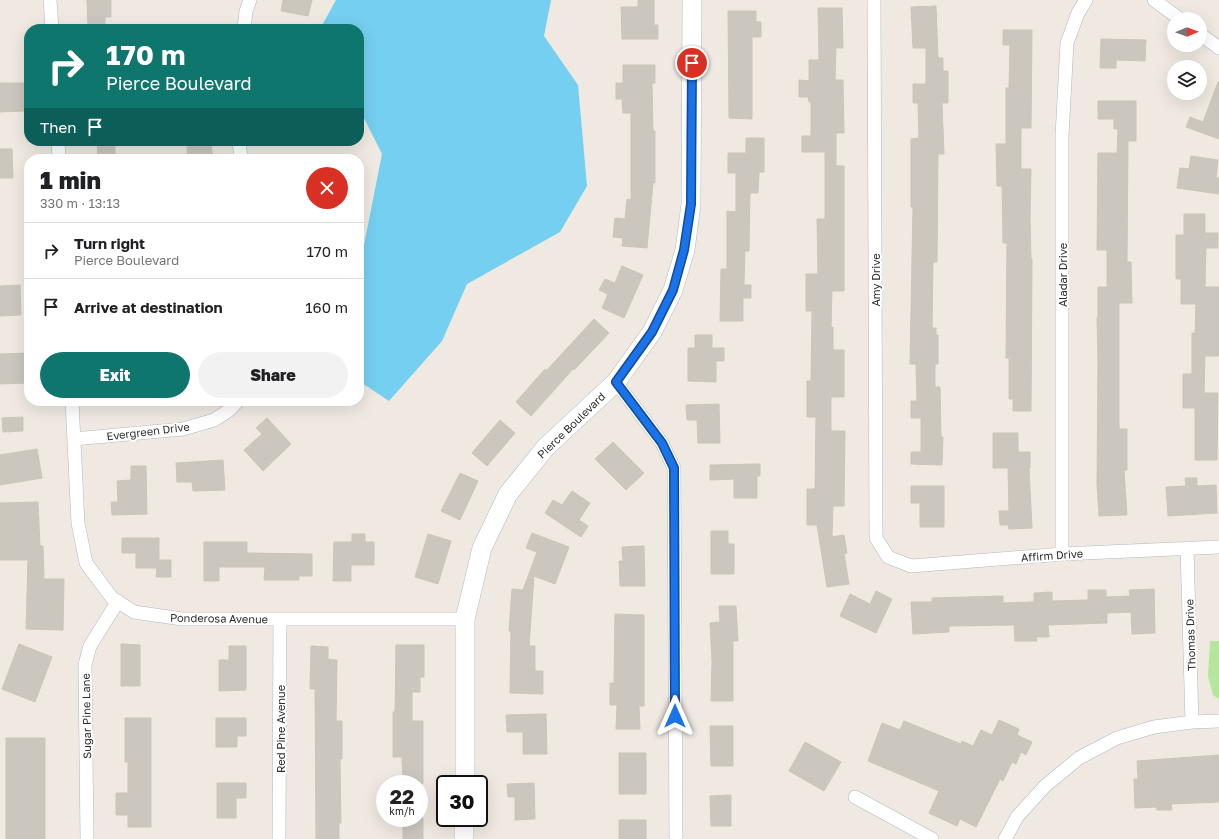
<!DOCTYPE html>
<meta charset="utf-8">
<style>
:root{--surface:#fff;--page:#f2f2f2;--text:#202124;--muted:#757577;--line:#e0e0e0;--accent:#0f766e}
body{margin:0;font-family:"Golos Text",sans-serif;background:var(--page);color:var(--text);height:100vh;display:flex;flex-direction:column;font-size:15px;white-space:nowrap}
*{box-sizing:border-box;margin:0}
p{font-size:13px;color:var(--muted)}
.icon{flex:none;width:22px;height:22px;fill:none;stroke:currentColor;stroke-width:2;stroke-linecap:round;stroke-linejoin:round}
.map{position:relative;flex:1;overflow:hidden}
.details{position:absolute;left:24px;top:154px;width:340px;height:252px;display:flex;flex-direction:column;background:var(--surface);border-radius:16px;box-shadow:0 4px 16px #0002}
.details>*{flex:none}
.guide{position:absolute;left:24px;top:24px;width:340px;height:122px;border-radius:16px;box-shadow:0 4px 16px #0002;background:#0f766e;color:#fff;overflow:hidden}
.needle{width:26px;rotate:89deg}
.buttons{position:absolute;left:1167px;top:12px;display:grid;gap:8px}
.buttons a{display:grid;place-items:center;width:40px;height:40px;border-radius:50%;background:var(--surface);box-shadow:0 4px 16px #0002;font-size:20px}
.speed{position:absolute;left:376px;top:775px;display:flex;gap:8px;font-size:20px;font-weight:700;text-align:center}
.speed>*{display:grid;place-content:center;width:52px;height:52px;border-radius:50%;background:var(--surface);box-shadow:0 4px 16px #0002;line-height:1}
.speed small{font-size:10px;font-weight:400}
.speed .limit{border:2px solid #111;border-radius:6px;background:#fff;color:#111}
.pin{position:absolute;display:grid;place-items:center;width:34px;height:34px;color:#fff;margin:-17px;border:2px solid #fff;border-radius:50%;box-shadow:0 1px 4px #0007}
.me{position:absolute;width:44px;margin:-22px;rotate:0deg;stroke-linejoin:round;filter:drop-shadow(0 0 3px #0008)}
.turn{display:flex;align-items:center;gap:14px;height:84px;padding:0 16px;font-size:18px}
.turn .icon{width:52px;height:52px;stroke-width:2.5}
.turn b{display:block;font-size:28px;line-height:34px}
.then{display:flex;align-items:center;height:38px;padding:0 16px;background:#0003;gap:8px;font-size:15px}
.round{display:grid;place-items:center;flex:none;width:42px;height:42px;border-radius:21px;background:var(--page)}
.summary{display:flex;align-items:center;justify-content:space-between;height:68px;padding:0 16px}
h1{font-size:24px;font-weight:800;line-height:30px}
.button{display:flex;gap:8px;margin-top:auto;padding:8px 16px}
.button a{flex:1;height:46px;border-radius:24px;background:var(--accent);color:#fff;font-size:16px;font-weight:800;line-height:46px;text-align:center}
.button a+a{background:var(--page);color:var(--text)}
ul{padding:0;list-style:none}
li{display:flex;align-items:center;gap:12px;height:56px;padding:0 16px;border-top:1px solid var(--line)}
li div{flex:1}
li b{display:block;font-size:15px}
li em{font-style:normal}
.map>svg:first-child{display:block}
.green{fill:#b6e59e}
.water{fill:#75cff0}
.building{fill:#cbc7bf;stroke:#cbc5ba}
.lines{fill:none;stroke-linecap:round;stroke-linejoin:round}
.street-casing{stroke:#b4b7c1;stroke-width:14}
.secondary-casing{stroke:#b4b7c1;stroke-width:20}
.street{stroke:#fff;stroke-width:13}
.secondary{stroke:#fff;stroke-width:19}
.route-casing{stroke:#114b97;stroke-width:10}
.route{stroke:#1a73e8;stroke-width:7}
.labels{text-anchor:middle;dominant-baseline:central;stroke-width:4;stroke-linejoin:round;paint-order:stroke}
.street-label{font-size:11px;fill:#2e2e2e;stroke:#fff}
</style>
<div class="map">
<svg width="1219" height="839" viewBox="0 0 1219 839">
<rect width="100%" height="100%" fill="#efe9e1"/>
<!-- green -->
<path class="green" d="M1210,641h9v58l-6,-4 -5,-19z"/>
<!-- water -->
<path class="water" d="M336,0h215l-7,36 34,49 9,101 -27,46 -93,52 -25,57 -53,60 -30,-20v-95l5,-41 18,-91 -23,-46v-79h-39z"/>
<!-- building -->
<path class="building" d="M87,0h24v17h-6v9l-17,1z
M283,0h29l-4,16 -27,-5z
M638,0h16v25h4v14h-36l-1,-32h17z
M936,6l2,52h5v13h5v32h-6l2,51h-6l-1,108h-4l-1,66h4v7h2v29h-3v23h5l1,50h2l-1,28 -31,-1v-12h10v-34h-10v-17h6l-1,-37h-6l3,-157h-2v-68l8,-1 -1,-35h-5v-19h13v-36h-13l-2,-41z
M818,8h24l1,40h-7l-1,32h8l1,53h-8v33h8v125h-12l-1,36h2v23h11v47h-13v34h14l-1,75h-11l-1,31 12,-2 3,18 -3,1 5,30 -22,3 -10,-62h-10v-36h8l1,-72h-9v-36h4l1,-70h-6v-37h12l-1,-55h8v-67h-23v-16h9v-34h-2l-1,-5h-9v-17l10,1v-21h10z
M728,11h28v11h5v15h-9v82l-23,-1z
M1003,30h29l-1,98h-10v41h10l-1,49 1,41h1l-1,152h-18v-12h-4v-41h-3l1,-115h-4l-1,-57h-5l-1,-42h10v-56h3l1,-43h-7z
M1101,39l45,1 -1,21 -29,-1v8h-16z
M623,65h32v18h-3l1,48h2v52h-2l-6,65 -25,-2 1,-8 -10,-1 2,-19 10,1 2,-20 4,1v-87h-8l-1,-14h-6v-16h7z
M1218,82h1v57l-33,-12 4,-10 13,5z
M0,83h24l1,28 -25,1z
M1098,101h38v40h-8l-1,121h4l1,41h-13v126h8v41h-3l3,45 -28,1 -2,-32 1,-123 -1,-44h1v-30h9v-37h-10l1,-97h19l1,-24h-4v-10h-16z
M746,138h18v34h-5l-1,21h-8l-1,58h-4l-1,34h7v13h-8v23h-23l1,-52h6v-58l9,1v-39h-8v-20h18z
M97,141h18v18h-17z
M211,144l2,15h-25l-1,-12z
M0,149h12l1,29h-13z
M1191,156l27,4 -2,18h3v16l-42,-6 3,-20 9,1z
M1184,214h21v19h13v15h-12l-1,39h14v69h-14l-1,37h14l-1,67h-22v-52h-12v-34h9v-41h3l1,-29h-15v-25h-5v-44h8z
M622,266l21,9 -19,43 -22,-10 6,-14 -9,-4 6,-11 10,4z
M20,285l1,30 -21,1v-30z
M594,319l15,14 -35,37 -1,-1 -42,47 -15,-14 29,-33 1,2z
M695,335h17v13h12v13h-8v21l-28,-1v-33h7z
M29,353v30l-29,1v-30z
M719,404l1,39h-22l-1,-23h-10l-1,-15z
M23,417v14l-20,1 -1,-14z
M267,418l24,26 -28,27 -19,-21 18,-16 -6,-6z
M500,420l15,13 -28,33 -15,-13z
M993,433h25v19h12v16h-1l3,60 -23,1 -1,-4h-8l-1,-14h10l-1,-43h-15z
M613,442l31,31 -18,17 -31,-31z
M37,449l5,29 -42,7v-30z
M223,460l2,30 -32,1 -1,-9h-15l-1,-19z
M760,464v12h-3v22h-23v-19l-24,1v-15z
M131,466h15l1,48 -35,1 -1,-13h7l-1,-21 14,-1z
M460,473l18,8 -18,39 -19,-9z
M1185,478h12v8l19,-1 1,28 -49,3 -2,-29 20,-1z
M911,486h33v41h-24v-24h-9z
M572,491l18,12 -11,17 9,6 -7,11 -36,-24 8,-13 9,5z
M38,502l2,44h3l1,33h20l-1,51 -37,-1 2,-69h-28v-57z
M711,531h17v13h6v30h-23z
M532,533l37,14 -14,37 -21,-8 -5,70h6v25h8v23l-33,-1 1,-62h-2l3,-42 11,1 14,-38 -11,-4z
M352,534h13v8h9v23h-23v16h-18l1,-39h18z
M428,534l23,7 -13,43 -23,-7z
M122,538h37v22h12v17h-15l1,-9h-21v-15h-14z
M204,542h43v11l65,1v22h-13v4h-35l1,-13h-46v14h-15z
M644,546l1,40h-25l-1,-25h4l-1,-14z
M1154,589l1,44 -23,1 -1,-22 -24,1v10l-59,2 1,12h-13l1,4h-22l-1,-16 -65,1v6l-36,2 -2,-32h21v-4l71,-2v7l31,-1v-9l18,-1v9l36,-1v-10h18v7l24,-1 -1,-6z
M876,591l16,8 -16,34 -36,-17 10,-22 20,10z
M719,606h17l2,35h-5v60h-22l1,-40 -2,-38 10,-1z
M615,614l29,1v91h-5l1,23h-24l1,-24h-7v-22h4z
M19,644l33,13 -17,45 -33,-13z
M121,644l19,1v41h-19z
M396,645h28v32h-4v15h-8v29h11v63h-20l-1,-27h-9v-45h2z
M229,646h17v44l-27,1v-31h10z
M311,646l17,1v12l9,1 -1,61h6v38h-2l1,64h-2v16h-23l-1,-150h-5z
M542,714h4l1,40h-24v-22h-16l-1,-17z
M125,718h26v109h-23v-12h-12v-22h12v-31h-3z
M216,718h30v18h-9v11h-21z
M999,720l20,9 -2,6 15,7 -6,13 -5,-3 -5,12 -4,-2 -9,19 -3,-2 -24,48 -16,-8 -3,7 -28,-13 10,-22 -71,-30 14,-38 18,7 4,-9 57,23 1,-3 11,5 8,-16 11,5z
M710,726h23v40h-22z
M6,738h39v101h-39z
M805,742l36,20 -17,29 -35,-20z
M619,753h27v41h-27z
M1219,755v47l-48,2 1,6h-15l-1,-3 -21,1 -1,-29h4l-1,-18z
M217,783h29v15h-10v20h-19z
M534,783l1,36 -20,1v-23h-7l-1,-13z
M731,795v31h-20l-1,-30z
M403,818h20v21h-20z
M619,820h27v19h-27z"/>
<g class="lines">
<defs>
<path id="street" d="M50,0l2,29
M874,0l2,538 12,19 23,9 151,-12 157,-7
M1154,0l26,19
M244,29l2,-18 4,-11
M1200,34l19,14
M58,141l1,18
M239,141l2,18
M616,382l46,61 12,25 2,371
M72,401l6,122 8,40 26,35 22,14 48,7h283
M74,439l109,-10 31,-9 14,-9 10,-10
M1187,548l5,174
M1062,554v-418l5,-93 11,-30 8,-13
M855,797l77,42
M87,839l-2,-174 5,-19 28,-45
M279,839l1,-220
M1005,839l12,-22 28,-31 34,-28 38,-20 37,-11 38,-5 27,-1"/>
<path id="secondary" d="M465,784v-165l17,-71 26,-54 38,-47 70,-65 36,-50 21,-42 12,-40 6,-46 1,-204
M464,839v-21"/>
</defs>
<!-- street casing -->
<use href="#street" class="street-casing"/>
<!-- secondary casing -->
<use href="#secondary" class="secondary-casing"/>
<!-- street -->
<use href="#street" class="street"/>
<!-- secondary -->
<use href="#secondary" class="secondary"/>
</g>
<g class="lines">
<defs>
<path id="route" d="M675,716l-1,-248 -12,-25 -46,-61 36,-50 21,-42 11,-40 7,-46 1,-141"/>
</defs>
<!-- route casing -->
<use href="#route" class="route-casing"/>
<!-- route -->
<use href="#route" class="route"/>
</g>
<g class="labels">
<!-- street labels -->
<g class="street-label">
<text transform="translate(1062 275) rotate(-90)">Aladar Drive</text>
<text transform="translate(875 280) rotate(-90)">Amy Drive</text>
<text transform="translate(571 425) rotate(-44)">Pierce Boulevard</text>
<text transform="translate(148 431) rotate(-7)">Evergreen Drive</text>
<text transform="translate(1052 555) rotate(-4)">Affirm Drive</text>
<text transform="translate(219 618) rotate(1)">Ponderosa Avenue</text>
<text transform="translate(1190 635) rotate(-92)">Thomas Drive</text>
<text transform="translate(86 716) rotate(-91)">Sugar Pine Lane</text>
<text transform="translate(280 729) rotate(-90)">Red Pine Avenue</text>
</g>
</g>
</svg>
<div class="buttons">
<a><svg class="needle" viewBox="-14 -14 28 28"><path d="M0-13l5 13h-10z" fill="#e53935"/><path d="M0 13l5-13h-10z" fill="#757577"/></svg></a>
<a><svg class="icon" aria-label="layers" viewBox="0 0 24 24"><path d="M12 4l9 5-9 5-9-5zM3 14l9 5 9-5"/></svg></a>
</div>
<div class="speed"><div>22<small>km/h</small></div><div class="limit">30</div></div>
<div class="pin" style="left:692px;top:63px;background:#d93025"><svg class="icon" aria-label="arrive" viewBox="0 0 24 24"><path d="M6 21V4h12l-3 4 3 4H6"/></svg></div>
<svg class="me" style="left:675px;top:716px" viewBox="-20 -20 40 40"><path d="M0-17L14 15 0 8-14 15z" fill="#1a73e8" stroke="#fff" stroke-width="4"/></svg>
<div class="guide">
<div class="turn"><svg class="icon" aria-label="right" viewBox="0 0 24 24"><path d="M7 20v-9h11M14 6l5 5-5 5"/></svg><div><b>170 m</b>Pierce Boulevard</div></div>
<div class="then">Then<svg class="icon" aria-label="arrive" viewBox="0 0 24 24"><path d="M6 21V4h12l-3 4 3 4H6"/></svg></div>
</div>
<section class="details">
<div class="summary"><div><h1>1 min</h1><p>330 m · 13:13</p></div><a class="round" style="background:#d93025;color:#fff"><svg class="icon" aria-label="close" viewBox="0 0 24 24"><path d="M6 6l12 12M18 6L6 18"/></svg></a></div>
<ul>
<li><svg class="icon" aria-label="right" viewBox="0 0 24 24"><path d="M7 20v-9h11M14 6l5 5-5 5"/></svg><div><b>Turn right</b><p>Pierce Boulevard</p></div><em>170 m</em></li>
<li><svg class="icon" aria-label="arrive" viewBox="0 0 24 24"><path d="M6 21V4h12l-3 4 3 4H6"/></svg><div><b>Arrive at destination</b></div><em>160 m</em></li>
</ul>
<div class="button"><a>Exit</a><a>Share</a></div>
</section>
</div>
